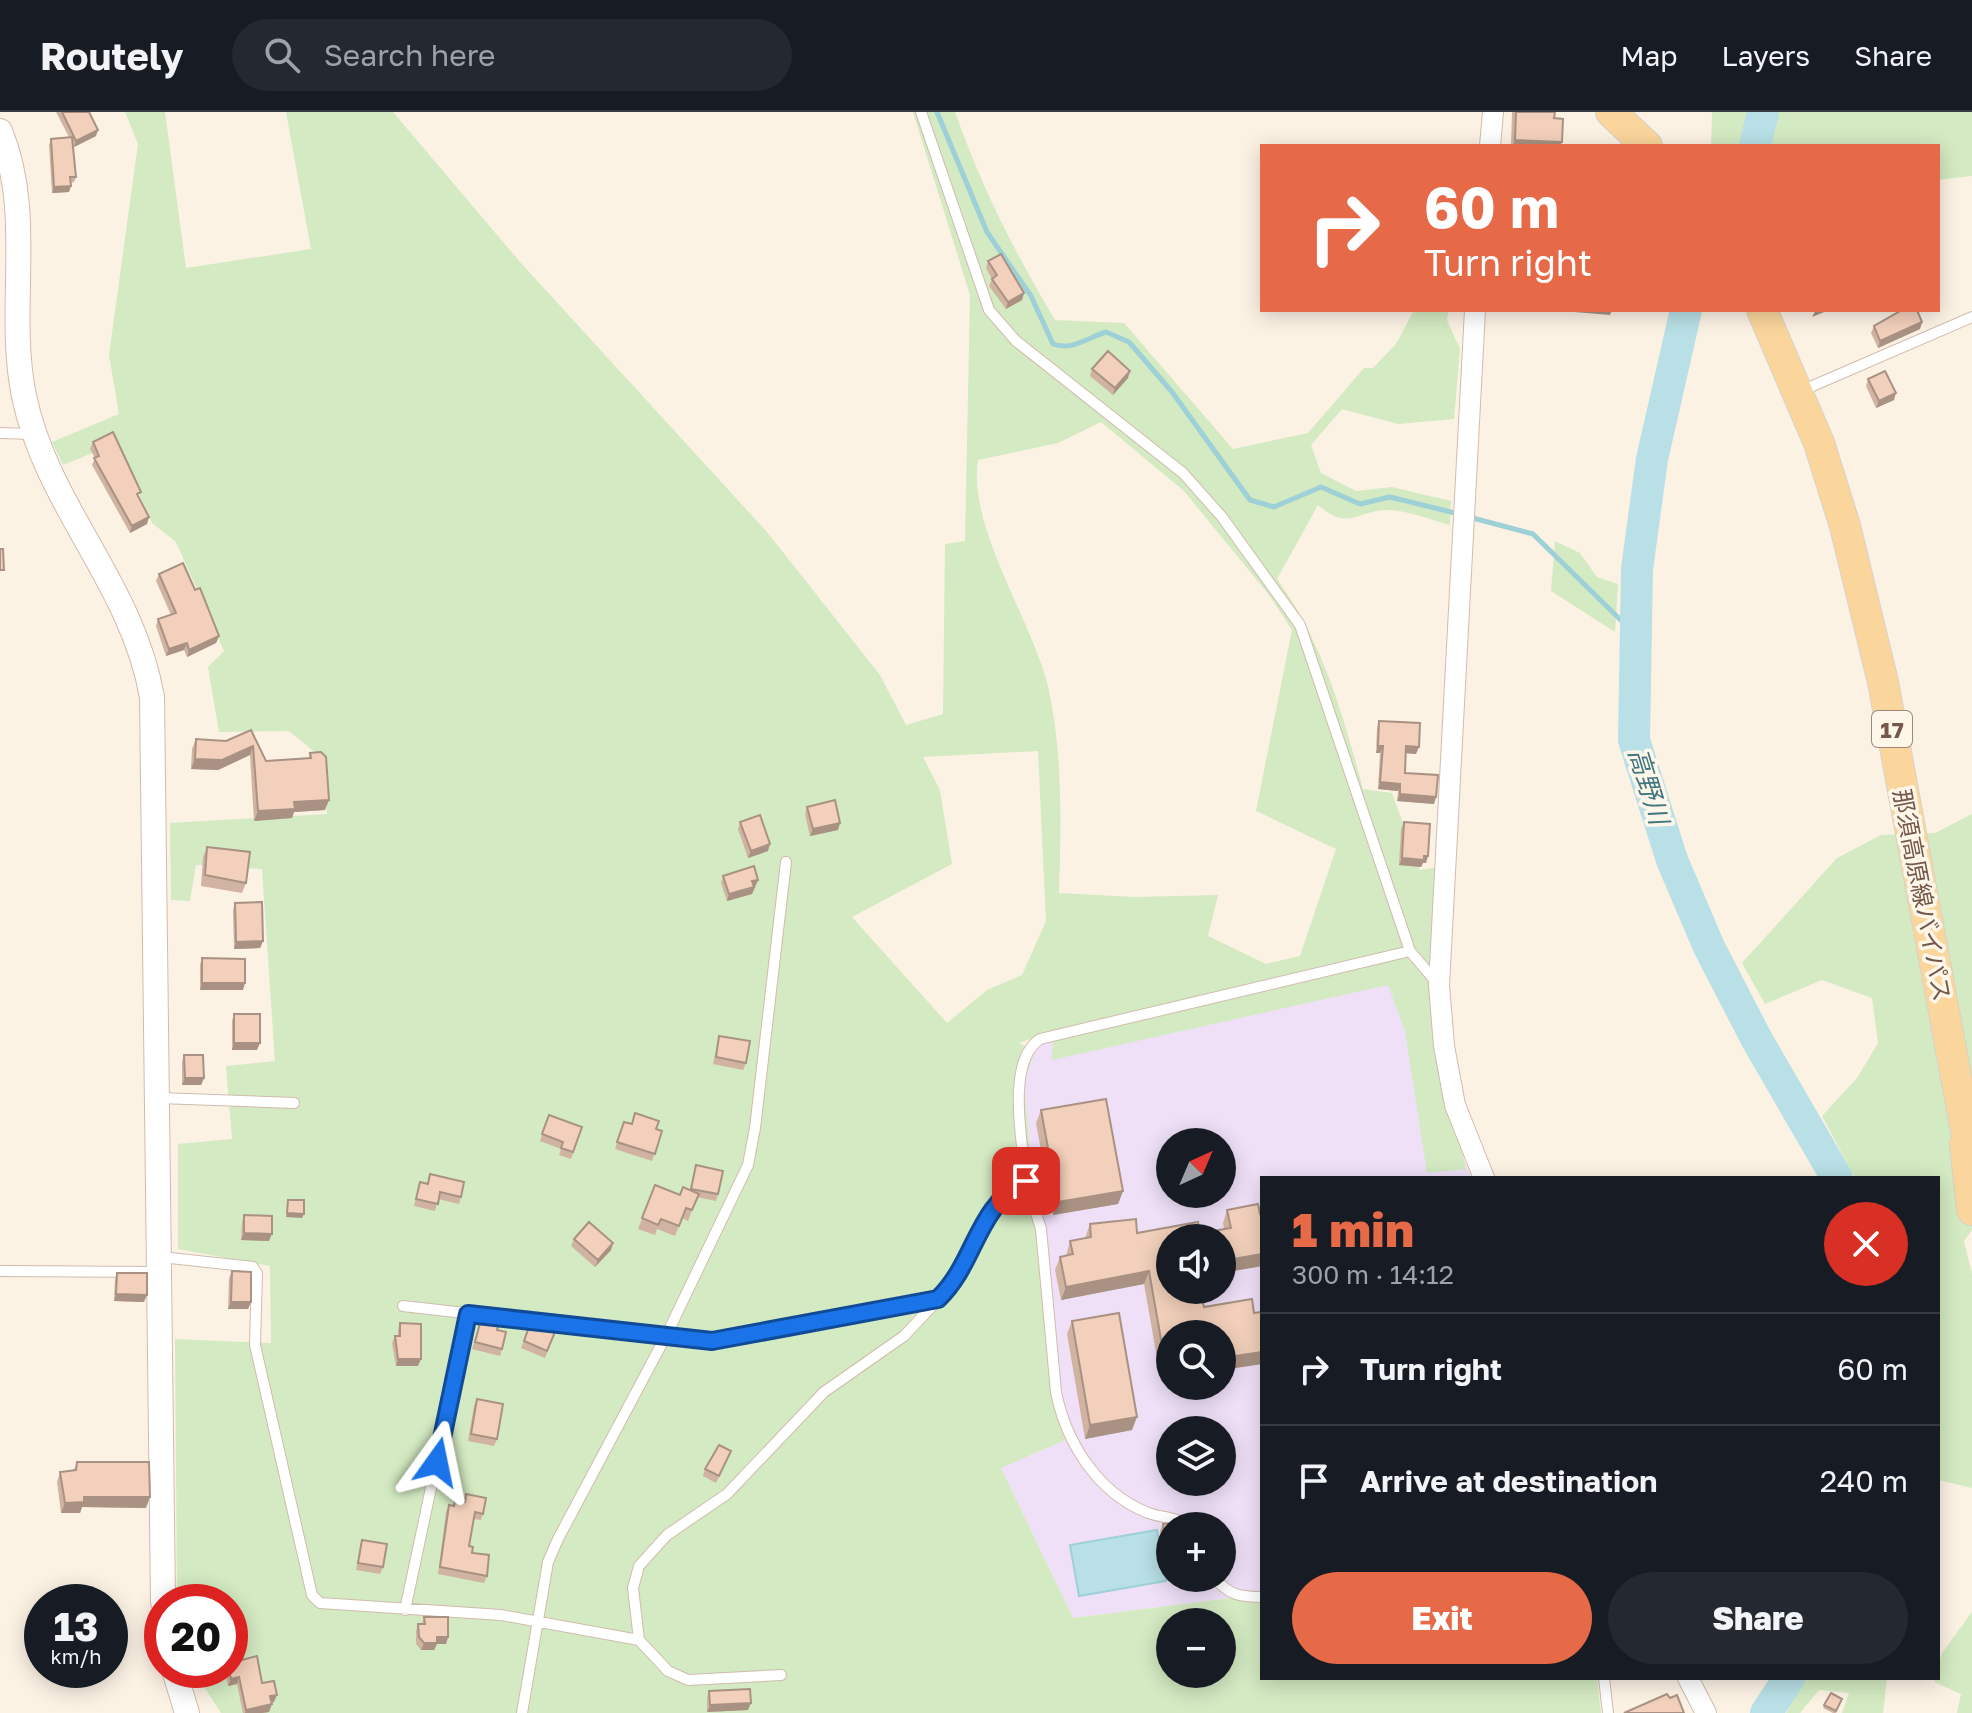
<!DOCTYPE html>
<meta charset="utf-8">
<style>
:root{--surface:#171b24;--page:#242831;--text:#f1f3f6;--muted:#9ea1a6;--line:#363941;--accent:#e66948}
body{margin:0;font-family:"Golos Text","Noto Sans JP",sans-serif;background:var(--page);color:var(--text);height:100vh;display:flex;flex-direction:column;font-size:30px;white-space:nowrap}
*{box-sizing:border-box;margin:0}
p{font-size:26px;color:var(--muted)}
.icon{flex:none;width:44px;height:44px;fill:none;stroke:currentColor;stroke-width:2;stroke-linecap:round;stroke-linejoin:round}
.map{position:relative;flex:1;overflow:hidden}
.details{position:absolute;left:1260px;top:1064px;width:680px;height:504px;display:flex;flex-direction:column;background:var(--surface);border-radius:0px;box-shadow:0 4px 20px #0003}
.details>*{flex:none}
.hud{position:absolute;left:1260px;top:32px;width:680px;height:168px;border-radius:0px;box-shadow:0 4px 20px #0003;background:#e66948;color:#fff;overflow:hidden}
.needle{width:52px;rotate:44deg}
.controls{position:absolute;left:1156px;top:1016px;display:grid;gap:16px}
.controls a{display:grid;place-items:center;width:80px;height:80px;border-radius:50%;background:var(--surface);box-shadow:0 4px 20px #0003;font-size:40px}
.speed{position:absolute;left:24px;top:1472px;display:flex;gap:16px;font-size:40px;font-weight:700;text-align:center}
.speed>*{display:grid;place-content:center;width:104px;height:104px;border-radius:50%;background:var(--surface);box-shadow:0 4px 20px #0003;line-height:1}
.speed small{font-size:20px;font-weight:400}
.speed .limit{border:12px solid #d22;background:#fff;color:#111}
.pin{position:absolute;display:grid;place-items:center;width:68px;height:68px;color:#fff;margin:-34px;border-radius:16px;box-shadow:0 4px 12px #0006}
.me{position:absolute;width:88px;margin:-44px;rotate:12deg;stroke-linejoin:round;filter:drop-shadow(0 0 6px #0008)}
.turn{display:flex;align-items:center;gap:28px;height:168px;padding:0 32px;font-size:36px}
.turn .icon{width:104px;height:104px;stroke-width:2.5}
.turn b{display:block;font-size:56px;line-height:68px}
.round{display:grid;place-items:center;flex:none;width:84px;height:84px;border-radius:42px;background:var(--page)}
.headline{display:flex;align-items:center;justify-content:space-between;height:136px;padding:0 32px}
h1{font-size:48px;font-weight:800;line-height:60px;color:var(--accent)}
.cta{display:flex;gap:16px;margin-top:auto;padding:16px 32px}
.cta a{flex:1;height:92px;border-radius:48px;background:var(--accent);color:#fff;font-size:32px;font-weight:800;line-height:92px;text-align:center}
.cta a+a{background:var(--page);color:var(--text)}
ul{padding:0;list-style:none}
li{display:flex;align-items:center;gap:24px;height:112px;padding:0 32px;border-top:2px solid var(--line)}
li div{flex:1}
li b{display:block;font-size:30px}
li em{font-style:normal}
header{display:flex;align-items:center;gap:48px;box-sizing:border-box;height:112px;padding:0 40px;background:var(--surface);border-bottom:2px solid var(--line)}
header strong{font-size:38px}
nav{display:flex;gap:44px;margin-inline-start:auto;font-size:28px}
.search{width:560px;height:72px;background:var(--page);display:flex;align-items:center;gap:20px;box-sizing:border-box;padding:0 28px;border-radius:44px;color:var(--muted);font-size:30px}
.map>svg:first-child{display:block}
.education{fill:#efe0f8;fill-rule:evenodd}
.green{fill:#d3eac2;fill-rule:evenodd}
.water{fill:#b8e0e6;stroke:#9ed0d7;stroke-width:2}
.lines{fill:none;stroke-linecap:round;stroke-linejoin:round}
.stream{stroke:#9ed0d7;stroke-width:5}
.river{stroke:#b8e0e6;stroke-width:32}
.service-casing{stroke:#d0bcad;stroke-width:12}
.minor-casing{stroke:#d0bcad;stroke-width:22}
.tertiary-casing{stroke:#d0bcad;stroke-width:26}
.primary-casing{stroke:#d8d0cc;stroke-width:32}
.service{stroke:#fff;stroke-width:10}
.minor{stroke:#fff;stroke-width:20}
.tertiary{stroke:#fff;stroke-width:24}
.primary{stroke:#fbd69c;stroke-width:30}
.wall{fill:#d0b3a1}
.shaded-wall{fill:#a99283}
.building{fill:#f2d0bb;stroke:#a99283;stroke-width:2}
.route-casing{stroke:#114b97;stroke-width:20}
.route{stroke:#1a73e8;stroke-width:14}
.labels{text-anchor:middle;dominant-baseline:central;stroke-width:7;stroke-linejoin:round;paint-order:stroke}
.shield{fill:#fff6ea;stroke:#9e8779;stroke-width:2}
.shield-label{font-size:22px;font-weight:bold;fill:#745849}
.street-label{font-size:24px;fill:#745849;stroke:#fff6ea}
.water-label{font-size:26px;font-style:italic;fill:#407781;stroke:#fff6ea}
</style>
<header>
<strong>Routely</strong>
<div class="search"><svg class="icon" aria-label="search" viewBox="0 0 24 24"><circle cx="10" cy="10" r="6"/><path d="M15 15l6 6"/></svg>Search here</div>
<nav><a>Map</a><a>Layers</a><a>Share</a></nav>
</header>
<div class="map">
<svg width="1972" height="1601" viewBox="0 0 1972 1601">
<rect width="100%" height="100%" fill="#fcf2e4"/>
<!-- education -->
<path class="education" d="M1402,846l38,139 31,81h-209v416l-189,24 -72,-150 64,-28 -11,-89 -10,-124 -11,-43 -9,-101 11,-32 10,-9zM1170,1030h52v52h-52zM1170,1126h52v52h-52zM1170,1222h52v52h-52zM1170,1318h52v52h-52zM1170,1414h52v52h-52z"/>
<!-- green -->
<path class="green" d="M125,0h40l21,156 125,-19 -25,-137h107l127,150 247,270 113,143 26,50 37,-11 2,-170 20,-3 5,-246 -57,-183h42c27,76 59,139 100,208l69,3 109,126 75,-16 56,-65h9l23,-24 18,-34h35l-2,10 13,29 -6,70 -56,5 -56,-15 -31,36 10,28 35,18 36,-4 59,14 -1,24c-19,-5 -43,-15 -62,-15 -31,0 -39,22 -70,-5l-41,74c45,61 67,138 86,210l29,4 28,77 20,-3 -11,127 37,175 -39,4 -22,-142 -17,-46 -336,75 1,-30 -34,13 16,8 -11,32 9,101 11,43 10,124 11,89 -64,28 72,150 189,-24v84h335l4,35h-1380l-28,-43h37v-68h-52l-1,-3 -2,-260 96,4 -1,-77 -92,-17v-105l54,-5 -6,-73 49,-5 -13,-192 -66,-4 -6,36 -19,-1 -1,-77 157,-9 -5,-56 -33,-27 -70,1 -11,-65 16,-16 -48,-109 -24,-19 -35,-80 -54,22 -11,-23 67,-28 -10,-59 29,-211zM1101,310l83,69 85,104 23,35 -36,181 80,38 -36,107 -34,8 -58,-28 10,-41 -84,2 -75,-4c2,-67 4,-136 -10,-202 -14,-67 -82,-162 -71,-231l80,-17zM1038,639l8,170 -24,54 -35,15 -40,33 -95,-106 100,-53 -12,-74 -17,-33zM1170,1510h52v52h-52z
M1712,0h260v64l-34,4v-34h-227z
M1555,429l25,12 17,24 21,7 -3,48 -64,-41z
M1972,702v416l-8,11 8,33v214l-34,-8v-302h-83l-33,-62 35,-38 21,-35 -6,-45 -50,-18 -57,24 -23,-41 95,-105 44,-23 54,-2z
M1972,1500v101h-15l4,-19 -27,-12 8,-29z
M1803,1566h84l-4,35h-41l7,-20 -30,-3 -19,23h-14z"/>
<!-- water -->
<path class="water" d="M1157,1418l9,51 -87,15 -9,-51z"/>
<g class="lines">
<!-- stream -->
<path class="stream" d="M937,0l50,120 44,64 22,48c19,7 34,-6 53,-12l23,10 43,50 78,108 24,7 47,-20 39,17 30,-7 69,17
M1469,405l64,17 102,100"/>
<!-- river -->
<path class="river" d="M1755,34l8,-34
M1686,198l-34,149 -15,110 -3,171 38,120 37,87 48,93 80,138
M1766,1601l23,-35"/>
<defs>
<path id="service" d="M921,0l68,198 27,31 167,132 39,44 78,108 110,326 27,32
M1801,279l171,-74
M0,321l34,1
M159,986l135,5
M1026,1069l15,48 15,163c10,50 41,100 90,120 13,6 30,4 41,14
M161,1145l92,10 4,6 -2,72 57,250 8,8 181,12 138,25
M0,1159l158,1
M403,1194l309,35 226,-42
M1214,1466c16,17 25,19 48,19
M405,1498l63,-296
M781,1563l-93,5 -20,-9 -29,-31 -6,-52 6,-22 28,-31 60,-41 97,-102 80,-56 47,-50 46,-85 29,-20c-3,-36 -21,-119 14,-142l370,-88
M1604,1566l4,35
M522,1601l26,-151 10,-23 109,-205 81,-169 7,-37 31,-266"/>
<path id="minor" d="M1490,34l3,-34
M1475,198l-36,675 5,61 11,59 29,73
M1688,1566l18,35"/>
<path id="tertiary" d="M0,19c35,84 6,178 24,265 23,111 108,187 128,301l11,905
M174,1558l13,43"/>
<path id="primary" d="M1611,0l36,34
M1762,198l57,133 26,83 38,156 89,481
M1965,1032l7,66"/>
</defs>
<!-- service casing -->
<use href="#service" class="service-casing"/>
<!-- minor casing -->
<use href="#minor" class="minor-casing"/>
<!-- tertiary casing -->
<use href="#tertiary" class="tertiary-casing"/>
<!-- primary casing -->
<use href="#primary" class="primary-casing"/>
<!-- service -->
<use href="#service" class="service"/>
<!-- minor -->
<use href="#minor" class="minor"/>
<!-- tertiary -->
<use href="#tertiary" class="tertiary"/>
<!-- primary -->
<use href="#primary" class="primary"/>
</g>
<!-- wall -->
<path class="wall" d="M56,0h35l-1,1 6,23 -22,11 -1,-2 3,32 -2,5 -3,1 -2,9 -17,1 -3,-48 2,-6 18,-2z
M1512,0h43l-1,6 8,24 -2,4h-49z
M988,149l36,32 -2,7 -16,9 -17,-23 3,-7 -6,-11z
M1922,210l-2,7 -42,19 -7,-15 3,-7z
M1092,257l36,9 -15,17 -23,-19z
M1868,267l26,21 -18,8 -10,-22z
M93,330l46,56 10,19 -2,7 -17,9 -38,-68 3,-7 -5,-9z
M159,462l36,16 24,46 -3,7 -29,14 -3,-7 -18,6 -10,-30 2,-7 13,-4 -15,-34z
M1379,609l37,33 -10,-1 -1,20 29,31 -37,-3 1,-10 -20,-2 2,-36h-4l1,-25z
M251,618l15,31 42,-2 2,-6 15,57 -31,2 -2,6 -38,3 -4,-66 -32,15 -27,-1 1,-20 4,-10 30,2z
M807,695l31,23 -28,6 -5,-22z
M740,710l28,29 -20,7 -10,-29z
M1404,710l22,41h-3l-2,4 -22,-2 2,-36z
M207,735l39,36 -4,10 -41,-7 2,-29z
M723,764l35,4 -6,14 -25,7 -6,-18z
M235,791l28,38 -3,7 -26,1 -1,-39z
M202,846l41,32h-43v-25z
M234,902l23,36h-25v-29z
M719,924l27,27 -3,7 -30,-6z
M184,943l20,23 -3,7h-19v-23z
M1041,998l82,81 -5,13 -65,11 -17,-92z
M549,1003l33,12 -11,32 -12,-4 2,-6 -21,-8z
M624,1010l38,9 -10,30 -37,-12z
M696,1053l22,29 -2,7 -19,-4 -9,24 -6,-3 -7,18 -18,-7 -2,6 -17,-6 17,-44 25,10 10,-5z
M430,1062l31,23 -2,7 -21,-5 -3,12 -21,-5 6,-24 7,1z
M1227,1098l35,3v53l-40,7v-35h-52l34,69 50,6 8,-1v52l-40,6 -52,-36v45l-9,2 -17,-97 -83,16 -6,-30 5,-13 6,-1 4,-15 15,-3 5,-14 47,9h63l24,-4 -1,-6z
M244,1103l25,26 -28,-1 1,-18z
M574,1127l37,11 -16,17 -24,-21z
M232,1159l19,31 -3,7h-20l1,-31z
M117,1161l27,29 -30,-1 1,-21z
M481,1207l16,11 5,19 -2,7 -28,-7z
M1072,1209l60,109 -47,9 -18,-105z
M400,1211l18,43h-22l-4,-23 3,-7h3v-6z
M529,1215l6,3 20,2 -10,26 -24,-10z
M477,1287l20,40 -3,7 -26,-5 6,-35z
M731,1339l-15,32 -13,-7 2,-7z
M77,1350l69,46 -64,-1 -2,6h-19l-4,-31 3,-10 14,-2z
M466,1382l17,20 -2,6 -7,-1 -5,27 3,7 15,23 -3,7 -46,-9 8,-62 3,-7 4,1 2,-6 8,2z
M1163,1412l7,2v52l-2,1 -8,-48z
M362,1428l21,27 -3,7 -24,-4 4,-23z
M424,1505l24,20 -2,7h-9l-3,6h-13l-5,-6v-13l2,-7h4z
M225,1558h5l32,13 12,19h-3l-2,10 -7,1h-19l-6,-29 -9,2z
M709,1579l39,19 -41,2v-14z
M1831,1581l11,6 -6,14h-3l-10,-5z"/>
<!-- shaded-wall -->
<path class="shaded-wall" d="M98,18l-2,6 -22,11 2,-6z
M1515,28l47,2 -2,4h-47z
M71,74l-2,6 -17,1 2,-6z
M1024,181l-2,7 -16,9 2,-7z
M1551,198h61l-2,5z
M1816,198h13l-17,7z
M1922,210l-2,7 -42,19 2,-7z
M1130,259l-2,7 -15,17 2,-7z
M1896,281l-2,7 -18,8 3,-7z
M149,405l-2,7 -17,9 2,-7z
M219,524l-3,7 -29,14 2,-7z
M187,531l-3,7 -18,6 3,-7z
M253,634l-3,9 -32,15 -27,-1 4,-10z
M1378,634h5l-3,7h-4z
M1406,634l13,1 -3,7 -13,-1z
M1380,670l20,2 -2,7 -20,-2z
M1400,682l36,3 -2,7 -37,-3z
M329,688l-4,10 -31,2 -2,6 -38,3 4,-10 36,-9z
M840,711l-2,7 -28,6 3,-7z
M770,732l-2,7 -20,7 3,-7z
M1424,744h4l-2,7h-3l-2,4 -22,-2 3,-7z
M758,768l-6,14 -25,7 2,-7 23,-13z
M263,829l-3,7 -26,1 2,-7z
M202,871h43l-2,7h-43z
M234,931h26l-3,7h-25z
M185,966h19l-3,7h-19z
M1123,1079l-5,13 -65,11 5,-13z
M287,1101l17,1 -2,4 -16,-1z
M244,1121l28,1 -3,7 -28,-1z
M613,1131l-2,7 -16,17 3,-7z
M1262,1142v12l-40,7v-12z
M1149,1159l-5,13 -83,16 5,-13z
M116,1182l31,1 -3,7 -30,-1z
M231,1190h20l-3,7h-20z
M1262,1240v12l-40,6v-12z
M398,1247h23l-3,7h-22z
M1170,1255v12l-9,2 5,-13z
M1137,1305l-5,13 -47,9 5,-14z
M84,1385h66l-4,11 -64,-1 -2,6h-19l4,-10z
M437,1525h11l-2,7h-9l-3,6h-13l3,-7z
M239,1565l-2,7 -9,2 3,-7z
M277,1583l-3,7 -6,1 2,-7z
M751,1591l-3,7 -41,2 3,-7z
M272,1592l-3,8 -7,1h-17l1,-3z"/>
<!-- building -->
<path class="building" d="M62,0h27l9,18 -22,11z
M1516,0h39l-1,6 9,1 -1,23 -47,-2z
M72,25l4,40h-6l1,9 -17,1 -3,-48z
M1001,142l23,39 -16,9 -16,-23 5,-4 -9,-14z
M1902,198h15l5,12 -42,19 -6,-15z
M1108,239l22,20 -15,17 -23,-19z
M1885,259l11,22 -17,8 -11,-22z
M113,320l28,60 -4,2 12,23 -17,9 -38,-68 5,-2 -6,-14z
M0,437h3l1,21h-4z
M183,451l12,27 5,-2 19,48 -30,14 -2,-7 -18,6 -11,-30 18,-6 -17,-39z
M1379,609l41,2 -1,24 -13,-1 -1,27 33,2 -2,22 -36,-3v-10l-20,-2 3,-36h-5z
M251,618l15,31 45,-3 -1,-5 11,-1 5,5 3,43 -35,2 1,7 -37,2 -5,-65 -31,14 -27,-1 1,-20 30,2z
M835,688l5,23 -27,6 -6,-22z
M760,703l10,29 -19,7 -11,-29z
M1404,710l26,2 -2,32h-4v4l-22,-2z
M207,735l43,5 -4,31 -41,-8z
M754,754l4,14 -6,1 2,6 -25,7 -6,-18z
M262,790l1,39 -27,1 -1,-39z
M202,846l43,1v24h-43z
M234,902h26v29h-26z
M719,924l31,5 -4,22 -30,-6z
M184,943h19l1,23h-19z
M1106,987l17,92 -65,11 -17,-92z
M635,1001l24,8 -3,8 6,2 -7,23 -38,-12 7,-20 8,2z
M549,1003l33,12 -9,25 -12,-4 2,-6 -21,-8z
M696,1053l27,6 -5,23 -27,-5z
M430,1062l34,8 -3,15 -21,-5 -2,12 -22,-5 4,-17 8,2z
M655,1073l25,10 3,-8 16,7 -7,16 -6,-2 -7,18 -18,-7 -3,6 -16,-7z
M288,1088h16v14l-17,-1z
M1258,1092l2,10 2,-1v41l-40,7v-23h-52v52h30l4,17 48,-8 2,14 8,-1v40l-40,6v-24h-52v33l-4,1 -17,-97 -83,16 -6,-30 13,-3 -3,-13 21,-4 -1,-13 46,-5 1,14 61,-11 2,11 31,-5 -4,-18z
M244,1103l28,1v18l-28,-1z
M589,1110l24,21 -15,17 -24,-21z
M232,1159l19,1v30h-20z
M117,1161h30v22l-31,-1z
M1119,1201l18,104 -47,8 -18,-104z
M481,1207l18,4 -2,7 9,2 -4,17 -27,-7z
M400,1211l21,1v35h-23l-3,-23h5z
M537,1213l18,7 -8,19 -23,-10 5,-14 6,3z
M477,1287l26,5 -6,35 -26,-5z
M719,1333l12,6 -12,25 -14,-7z
M77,1350h72l1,35h-66v5l-19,1 -5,-31 16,-2z
M466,1382l20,4 -3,16 -8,-2 -6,34 4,1 -1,6 17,2 -2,21 -47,-9 9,-62 5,1 1,-6 10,2z
M1179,1410l1,4h-10v40l-7,-42z
M362,1428l25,4 -4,23 -25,-4z
M424,1505h24v20h-11v6h-13l-5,-6 -1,-13h7z
M257,1544l5,27 12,-2 3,14 -7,1 2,8 -26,6 -7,-33 -8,2 -2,-9h1v-7z
M750,1577l1,14 -41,2 -1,-14z
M1831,1581l11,6 -6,12 -12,-6z
M1667,1582l3,4 7,-3 7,18h-60z"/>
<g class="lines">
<defs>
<path id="route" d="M437,1350l31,-148 244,27 226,-42c39,-38 37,-91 88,-118"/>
</defs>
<!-- route casing -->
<use href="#route" class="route-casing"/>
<!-- route -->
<use href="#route" class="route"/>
</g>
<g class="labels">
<!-- shield labels -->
<rect class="shield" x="1872" y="599" width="40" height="36" rx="6"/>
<g class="shield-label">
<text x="1892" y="617">17</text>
</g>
<!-- street labels -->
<g class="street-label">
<text transform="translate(1923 783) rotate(79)">那須高原線バイパス</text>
</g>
<!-- water labels -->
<g class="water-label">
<text transform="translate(1649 674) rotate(73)">高野川</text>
</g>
</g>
</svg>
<div class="controls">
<a><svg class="needle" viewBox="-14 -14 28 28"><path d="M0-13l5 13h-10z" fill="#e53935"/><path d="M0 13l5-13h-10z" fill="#9ea1a6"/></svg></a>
<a><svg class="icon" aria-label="sound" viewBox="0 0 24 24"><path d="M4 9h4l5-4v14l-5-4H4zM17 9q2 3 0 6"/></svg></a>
<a><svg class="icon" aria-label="search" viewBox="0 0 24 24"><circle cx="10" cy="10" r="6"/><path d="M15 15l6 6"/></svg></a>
<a><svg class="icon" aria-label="layers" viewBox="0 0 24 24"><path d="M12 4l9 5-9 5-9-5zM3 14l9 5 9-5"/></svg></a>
<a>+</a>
<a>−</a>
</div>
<div class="speed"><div>13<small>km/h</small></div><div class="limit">20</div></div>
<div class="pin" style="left:1026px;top:1069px;background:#d93025"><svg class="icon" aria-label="arrive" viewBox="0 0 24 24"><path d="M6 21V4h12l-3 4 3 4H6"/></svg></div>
<svg class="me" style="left:437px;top:1350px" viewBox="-20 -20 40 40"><path d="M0-17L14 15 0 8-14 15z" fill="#1a73e8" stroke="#fff" stroke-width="4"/></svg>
<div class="hud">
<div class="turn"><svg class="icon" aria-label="right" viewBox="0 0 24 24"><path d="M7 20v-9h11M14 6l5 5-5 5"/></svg><div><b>60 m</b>Turn right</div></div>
</div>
<section class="details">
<div class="headline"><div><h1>1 min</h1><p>300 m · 14:12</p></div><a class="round" style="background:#d93025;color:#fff"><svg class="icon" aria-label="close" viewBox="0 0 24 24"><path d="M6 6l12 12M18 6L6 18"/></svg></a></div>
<ul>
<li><svg class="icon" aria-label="right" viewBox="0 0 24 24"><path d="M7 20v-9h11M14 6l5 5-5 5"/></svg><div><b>Turn right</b></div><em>60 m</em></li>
<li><svg class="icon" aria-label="arrive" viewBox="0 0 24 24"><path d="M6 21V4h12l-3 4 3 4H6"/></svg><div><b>Arrive at destination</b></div><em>240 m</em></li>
</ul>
<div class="cta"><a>Exit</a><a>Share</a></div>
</section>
</div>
